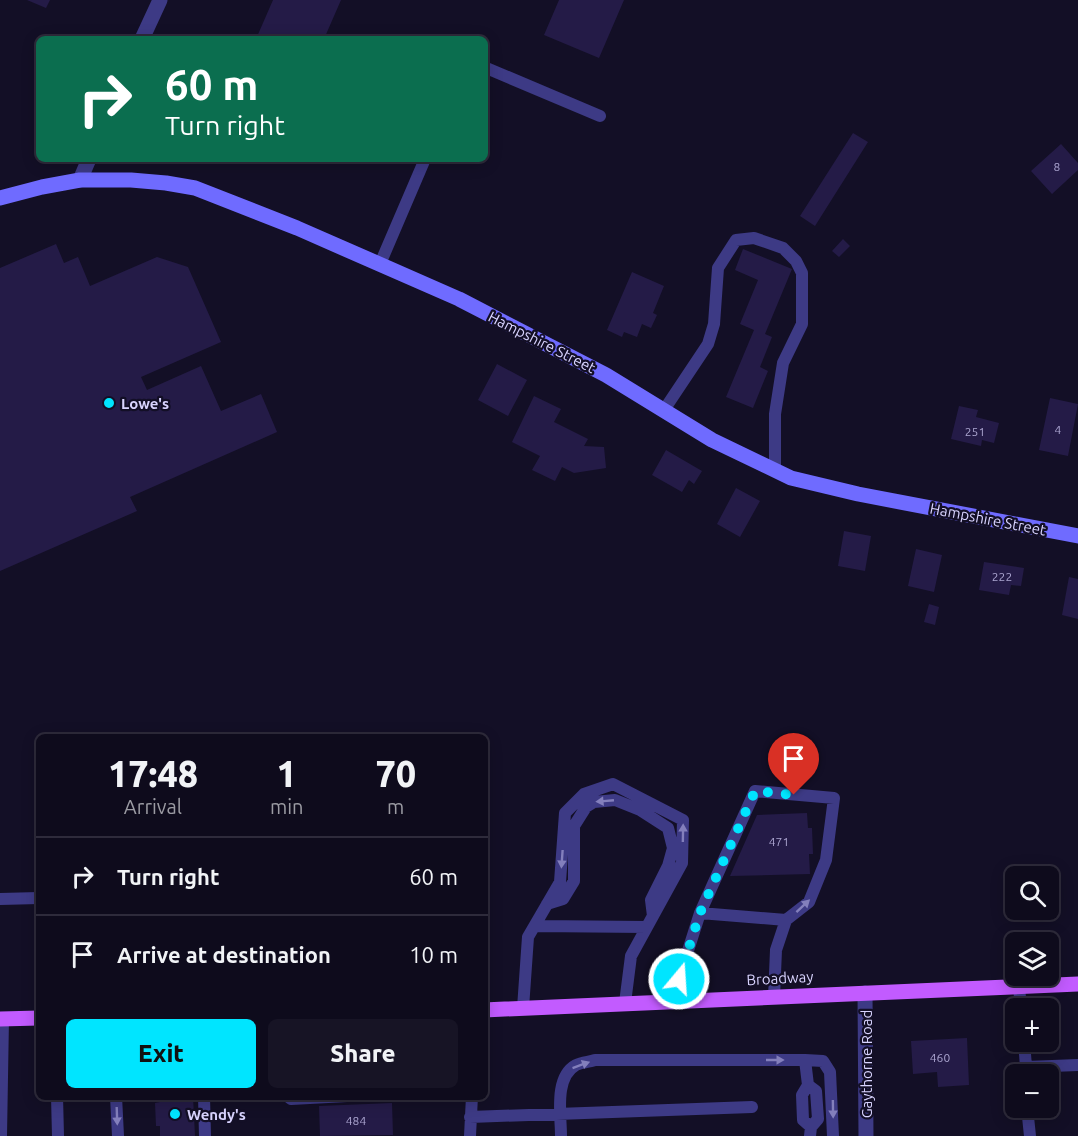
<!DOCTYPE html>
<meta charset="utf-8">
<style>
:root{--surface:#0e0b1c;--page:#171425;--text:#f1f3f6;--muted:#9b9ba3;--line:#2e2b3b;--accent:#00e5ff}
body{margin:0;font-family:Ubuntu,sans-serif;background:var(--page);color:var(--text);height:100vh;display:flex;flex-direction:column;font-size:22px;white-space:nowrap}
*{box-sizing:border-box;margin:0}
p{font-size:20px;color:var(--muted)}
.icon{flex:none;width:33px;height:33px;fill:none;stroke:currentColor;stroke-width:2;stroke-linecap:round;stroke-linejoin:round}
.map{position:relative;flex:1;overflow:hidden}
.sheet{position:absolute;left:36px;top:734px;width:452px;height:366px;display:flex;flex-direction:column;background:var(--surface);border-radius:9px;box-shadow:0 3px 15px #0003,0 0 0 2px var(--line)}
.sheet>*{flex:none}
.top-card{position:absolute;left:36px;top:36px;width:452px;height:126px;border-radius:9px;box-shadow:0 3px 15px #0003,0 0 0 2px var(--line);background:#0b6e4f;color:#fff;overflow:hidden}
.fabs{position:absolute;left:1005px;top:866px;display:grid;gap:12px}
.fabs a{display:grid;place-items:center;width:54px;height:54px;border-radius:9px;background:var(--surface);box-shadow:0 3px 15px #0003,0 0 0 2px var(--line);font-size:30px}
.pin{position:absolute;display:grid;place-items:center;width:51px;height:51px;color:#fff;margin:-62px -26px;border-radius:50% 50% 50% 0;rotate:-45deg;box-shadow:0 0 6px #0007}
.pin .icon{rotate:45deg}
.me{position:absolute;width:66px;margin:-33px;rotate:18deg;stroke-linejoin:round;filter:drop-shadow(0 0 4px #0008)}
.turn{display:flex;align-items:center;gap:21px;height:126px;padding:0 30px;font-size:27px}
.turn .icon{width:78px;height:78px;stroke-width:2.5}
.turn b{display:block;font-size:42px;line-height:51px}
.eta{display:flex;justify-content:space-evenly;align-items:center;height:102px;text-align:center}
.eta b{font-size:36px;font-weight:800;line-height:42px}
.button{display:flex;gap:12px;margin-top:auto;padding:12px 30px}
.button a{flex:1;height:69px;border-radius:9px;background:var(--accent);color:#111;font-size:24px;font-weight:800;line-height:69px;text-align:center}
.button a+a{background:var(--page);color:var(--text)}
ul{padding:0;list-style:none}
li{display:flex;align-items:center;gap:18px;height:78px;padding:0 30px;border-top:2px solid var(--line)}
li div{flex:1}
li b{display:block;font-size:22px}
li em{font-style:normal}
.map>svg:first-child{display:block}
.building{fill:#241b47}
.lines{fill:none;stroke-linecap:round;stroke-linejoin:round}
.lane{stroke:#3d3a85;stroke-width:12}
.street{stroke:#3d3a85;stroke-width:15}
.secondary{stroke:#6f6bff;stroke-width:15}
.primary{stroke:#c25bff;stroke-width:15}
.oneway{fill:#837fbc}
.route{stroke:#00e5ff;stroke-width:10;stroke-dasharray:0 18}
.poi-dot{fill:#00e5ff;stroke:#130f26;stroke-width:2}
.labels{text-anchor:middle;dominant-baseline:central;stroke-width:4.5;stroke-linejoin:round;paint-order:stroke}
.number-label{font-size:12px;fill:#aca6d1}
.street-label{font-size:15px;fill:#d9d4ff;stroke:#130f26}
.poi-label{font-size:15px;font-weight:bold;fill:#d9d4ff;stroke:#130f26;text-anchor:start}
</style>
<div class="map">
<svg width="1078" height="1136" viewBox="0 0 1078 1136">
<rect width="100%" height="100%" fill="#130f26"/>
<!-- building -->
<path class="building" d="M27,0h23l-4,8z
M273,0h68l-17,39h-68z
M559,0h65l-25,58 -55,-23z
M853,133l15,9 -53,84 -15,-10z
M1061,144l17,19v7l-26,24 -21,-23z
M843,239l7,7 -11,11 -7,-6z
M56,244l8,19 14,-6 12,29 67,-29 31,10 33,75 -80,35 6,13 54,-24 20,45 40,-17 16,38 -147,65 7,14 -137,60v-303z
M743,249l49,20 -27,65 7,3 -12,30 8,4 -15,37 -27,-11 28,-67 -14,-6 18,-44 -23,-10z
M632,272l32,14 -11,27 4,2 -6,13 -9,-4 -5,13 -13,-5 -2,5 -15,-7z
M497,364l30,16 -19,36 -30,-16z
M534,396l27,13 -7,13 34,17 -4,7 20,1 2,21 -32,5 -12,-6 -7,14 -23,-11 8,-14 -28,-14z
M1050,398l28,6 -10,52 -29,-6z
M959,406l19,4 -2,7 23,6 -5,20 -12,-3 -1,6 -30,-7z
M666,450l36,21 -8,13 -5,-4 -7,12 -30,-17z
M736,488l24,13 -20,36 -23,-13z
M844,531l27,5 -6,35 -27,-5z
M916,549l26,6 -8,37 -26,-6z
M984,562l40,6 -3,18 -10,-1 -2,10 -30,-5z
M1069,577l9,2v40l-16,-4z
M929,604l10,3 -4,18 -11,-3z
M807,813l1,15h4l1,26h-4l1,20 -80,2 27,-61z
M967,1038l2,47 -31,2 -1,-15 -24,2 -2,-33z
M159,1096h34l2,40h-35v-10h-4l-1,-23 5,-1z
M392,1103l1,32 -73,1 -1,-30z"/>
<g class="lines">
<!-- lane -->
<path class="lane" d="M484,67l116,49
M380,264l45,-105
M664,410l44,-66 6,-20 4,-56 18,-28 18,-2 29,10 13,13 6,12v51l-19,39 -8,51v56
M0,899l39,-1
M547,904l16,-5 11,-18v-55l12,-19 8,-5 21,-2 25,10 28,18 5,20 -5,18 -17,34 2,16
M700,913l86,7
M535,926l112,1
M1019,987l2,21
M672,1001l28,-88 55,-122 79,7 -8,62 -17,42 -23,18 -10,30 -2,47
M523,1008l5,-71 32,-55 5,-69 19,-19 29,-10 70,36 -1,43 -51,93 -6,47
M1024,1041l2,26 52,-2
M805,1060l3,25 -6,10 1,25 8,7 -1,9
M808,1085l8,6 2,28 -7,8
M57,1096l1,40
M116,1096l2,40
M204,1096l1,40
M287,1096l4,3 56,-3
M1027,1107l3,29
M470,1117l282,-10
M1,1136l2,-117
M470,1136l2,-40
M561,1136c0,-21 -7,-59 15,-71 6,-3 13,-3 19,-5h210l18,1 7,11 3,64"/>
<!-- street -->
<path class="street" d="M142,39l18,-39
M80,180l9,-21
M865,993l1,143"/>
<!-- secondary -->
<path class="secondary" d="M0,198l42,-11 38,-7h51l35,3 29,5 102,40 162,71 147,76 106,65 79,38 67,16 220,42"/>
<!-- primary -->
<path class="primary" d="M484,1010l594,-26
M0,1019l39,-1"/>
</g>
<!-- one-way arrows -->
<defs><path id="oneway-solid" d="M-6-.8H1V-3.2L6.5 0L1 3.2V.8H-6Z" transform="scale(1.5)"/></defs>
<g class="oneway">
<use href="#oneway-solid" transform="translate(605 801) rotate(175)"/>
<use href="#oneway-solid" transform="translate(683 833) rotate(-89)"/>
<use href="#oneway-solid" transform="translate(562 859) rotate(94)"/>
<use href="#oneway-solid" transform="translate(803 906) rotate(-43)"/>
<use href="#oneway-solid" transform="translate(775 1060)"/>
<use href="#oneway-solid" transform="translate(581 1065) rotate(-20)"/>
<use href="#oneway-solid" transform="translate(833 1109) rotate(89)"/>
<use href="#oneway-solid" transform="translate(117 1116) rotate(88)"/>
</g>
<g class="lines">
<!-- route -->
<path class="route" d="M679,979l21,-66 55,-122 39,4"/>
</g>
<!-- markers -->
<g class="poi-dot">
<circle cx="109" cy="403" r="6"/>
<circle cx="175" cy="1114" r="6"/>
</g>
<g class="labels">
<!-- number labels -->
<g class="number-label">
<text x="1057" y="166">8</text>
<text x="1058" y="429">4</text>
<text x="975" y="431">251</text>
<text x="1002" y="576">222</text>
<text x="779" y="841">471</text>
<text x="940" y="1057">460</text>
<text x="356" y="1120">484</text>
</g>
<!-- street labels -->
<g class="street-label">
<text transform="translate(542 342) rotate(27)">Hampshire Street</text>
<text transform="translate(988 519) rotate(11)">Hampshire Street</text>
<text transform="translate(780 978) rotate(-3)">Broadway</text>
<text transform="translate(866 1064) rotate(-90)">Gaythorne Road</text>
</g>
<!-- poi labels -->
<g class="poi-label">
<text x="121" y="403">Lowe's</text>
<text x="187" y="1114">Wendy's</text>
</g>
</g>
</svg>
<div class="fabs">
<a><svg class="icon" aria-label="search" viewBox="0 0 24 24"><circle cx="10" cy="10" r="6"/><path d="M15 15l6 6"/></svg></a>
<a><svg class="icon" aria-label="layers" viewBox="0 0 24 24"><path d="M12 4l9 5-9 5-9-5zM3 14l9 5 9-5"/></svg></a>
<a>+</a>
<a>−</a>
</div>
<div class="pin" style="left:794px;top:795px;background:#d93025"><svg class="icon" aria-label="arrive" viewBox="0 0 24 24"><path d="M6 21V4h12l-3 4 3 4H6"/></svg></div>
<svg class="me" style="left:679px;top:979px" viewBox="-20 -20 40 40"><circle r="17" fill="#00e5ff" stroke="#fff" stroke-width="3"/><path d="M0-11L8 9 0 5-8 9z" fill="#fff"/></svg>
<div class="top-card">
<div class="turn"><svg class="icon" aria-label="right" viewBox="0 0 24 24"><path d="M7 20v-9h11M14 6l5 5-5 5"/></svg><div><b>60 m</b>Turn right</div></div>
</div>
<section class="sheet">
<div class="eta">
<div><b>17:48</b><p>Arrival</p></div>
<div><b>1</b><p>min</p></div>
<div><b>70</b><p>m</p></div>
</div>
<ul>
<li><svg class="icon" aria-label="right" viewBox="0 0 24 24"><path d="M7 20v-9h11M14 6l5 5-5 5"/></svg><div><b>Turn right</b></div><em>60 m</em></li>
<li><svg class="icon" aria-label="arrive" viewBox="0 0 24 24"><path d="M6 21V4h12l-3 4 3 4H6"/></svg><div><b>Arrive at destination</b></div><em>10 m</em></li>
</ul>
<div class="button"><a>Exit</a><a>Share</a></div>
</section>
</div>
